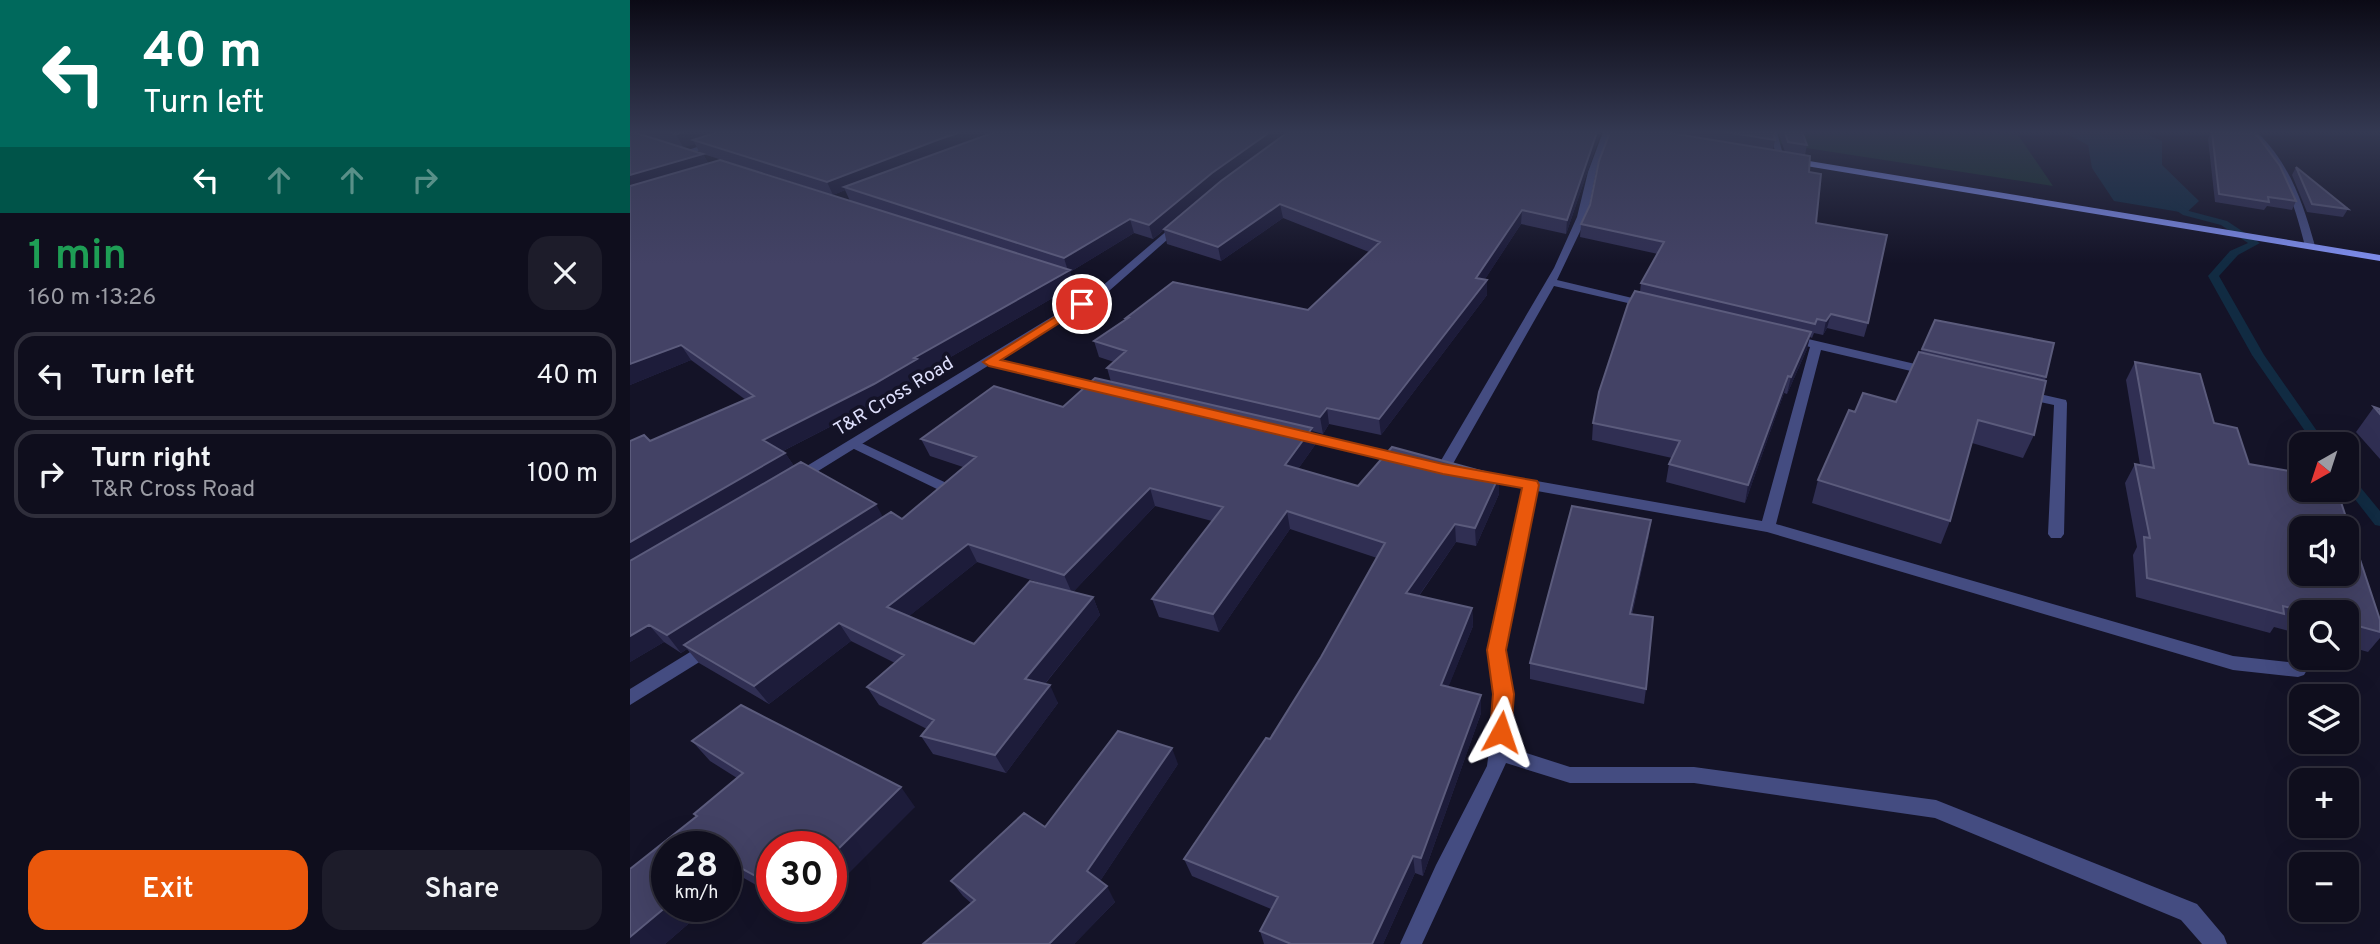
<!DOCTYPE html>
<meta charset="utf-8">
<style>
:root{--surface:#0f0e1d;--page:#1d1c2a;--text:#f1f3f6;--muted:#9b9ca4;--line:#2f2e3b;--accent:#ea580c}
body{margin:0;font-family:Overpass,sans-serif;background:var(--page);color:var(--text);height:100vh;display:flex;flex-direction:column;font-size:26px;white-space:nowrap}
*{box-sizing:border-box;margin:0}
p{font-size:23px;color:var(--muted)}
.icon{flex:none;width:38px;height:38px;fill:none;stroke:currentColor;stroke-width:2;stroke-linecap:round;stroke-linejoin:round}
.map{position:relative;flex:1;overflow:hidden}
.sheet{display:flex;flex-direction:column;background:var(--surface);width:630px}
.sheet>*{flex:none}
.guide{background:#00695c;color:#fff;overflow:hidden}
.needle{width:46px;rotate:219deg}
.buttons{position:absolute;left:1659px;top:432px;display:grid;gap:14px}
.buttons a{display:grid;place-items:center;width:70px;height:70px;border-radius:14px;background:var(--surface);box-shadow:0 7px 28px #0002,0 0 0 2px var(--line);font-size:35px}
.speed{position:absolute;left:21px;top:831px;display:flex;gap:14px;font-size:35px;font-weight:700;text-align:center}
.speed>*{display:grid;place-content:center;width:91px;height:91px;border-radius:50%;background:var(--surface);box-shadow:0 7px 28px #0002,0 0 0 2px var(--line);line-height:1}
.speed small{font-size:18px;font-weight:400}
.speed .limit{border:10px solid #d22;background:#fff;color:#111}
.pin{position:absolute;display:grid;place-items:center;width:60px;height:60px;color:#fff;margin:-30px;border:4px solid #fff;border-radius:50%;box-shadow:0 2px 7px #0007}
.me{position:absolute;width:77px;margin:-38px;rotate:5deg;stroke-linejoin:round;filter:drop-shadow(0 0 5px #0008)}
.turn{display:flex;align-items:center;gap:24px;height:147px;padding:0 28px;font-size:32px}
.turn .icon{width:91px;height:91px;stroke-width:2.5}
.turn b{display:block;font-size:49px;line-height:60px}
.lanes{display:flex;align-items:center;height:66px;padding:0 28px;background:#0003;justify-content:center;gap:35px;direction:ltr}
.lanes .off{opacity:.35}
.round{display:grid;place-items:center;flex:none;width:74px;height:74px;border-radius:21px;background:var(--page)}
.headline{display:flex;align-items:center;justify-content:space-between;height:119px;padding:0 28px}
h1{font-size:42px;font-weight:600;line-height:52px;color:#1e9e55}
.primary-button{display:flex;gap:14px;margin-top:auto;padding:14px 28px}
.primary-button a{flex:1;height:80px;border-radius:21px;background:var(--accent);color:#fff;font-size:28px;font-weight:600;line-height:80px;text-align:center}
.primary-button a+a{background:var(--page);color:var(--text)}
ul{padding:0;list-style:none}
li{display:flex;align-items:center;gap:21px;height:88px;margin:0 14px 10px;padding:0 14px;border:4px solid var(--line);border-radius:21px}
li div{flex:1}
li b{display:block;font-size:26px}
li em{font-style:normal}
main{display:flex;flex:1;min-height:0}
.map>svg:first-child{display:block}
.green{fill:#17312c}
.water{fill:#112b42}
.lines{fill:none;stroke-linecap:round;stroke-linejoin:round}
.stream{fill:#112b42;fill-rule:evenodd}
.minor{fill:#444c81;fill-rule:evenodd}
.tertiary{fill:#444c81;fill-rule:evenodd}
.secondary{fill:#808ff0;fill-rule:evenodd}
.wall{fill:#302f53;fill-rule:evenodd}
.shaded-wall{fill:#1d1c3a}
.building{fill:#434265;stroke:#5b5b7c;stroke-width:2;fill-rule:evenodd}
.route{fill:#ea580c;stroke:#983908;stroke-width:2}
.labels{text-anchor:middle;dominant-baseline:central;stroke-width:7;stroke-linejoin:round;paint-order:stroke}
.street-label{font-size:19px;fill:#dedffb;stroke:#141327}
</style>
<main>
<section class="sheet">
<div class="guide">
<div class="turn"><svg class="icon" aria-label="left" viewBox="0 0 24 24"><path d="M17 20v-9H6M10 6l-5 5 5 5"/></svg><div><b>40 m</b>Turn left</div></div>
<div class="lanes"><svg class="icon" aria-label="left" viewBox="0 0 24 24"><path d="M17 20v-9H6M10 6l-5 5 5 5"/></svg><svg class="icon off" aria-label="ahead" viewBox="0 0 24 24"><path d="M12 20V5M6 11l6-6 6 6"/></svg><svg class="icon off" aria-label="ahead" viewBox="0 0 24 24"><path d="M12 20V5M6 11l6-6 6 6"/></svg><svg class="icon off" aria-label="right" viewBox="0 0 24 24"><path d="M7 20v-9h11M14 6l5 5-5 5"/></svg></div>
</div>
<div class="headline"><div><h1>1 min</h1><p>160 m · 13:26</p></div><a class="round"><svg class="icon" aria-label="close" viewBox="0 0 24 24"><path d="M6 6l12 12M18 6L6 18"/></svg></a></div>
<ul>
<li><svg class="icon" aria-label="left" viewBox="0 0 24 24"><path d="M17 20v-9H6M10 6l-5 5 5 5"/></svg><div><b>Turn left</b></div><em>40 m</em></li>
<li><svg class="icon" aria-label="right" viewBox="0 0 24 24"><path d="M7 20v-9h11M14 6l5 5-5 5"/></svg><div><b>Turn right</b><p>T&amp;R Cross Road</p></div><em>100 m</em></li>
</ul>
<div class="primary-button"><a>Exit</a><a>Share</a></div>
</section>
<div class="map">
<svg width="1750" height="944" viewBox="0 0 1750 944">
<rect width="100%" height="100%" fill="#141327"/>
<!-- green -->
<path class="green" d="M1145,132h241l37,54 -273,-42z"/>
<!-- water -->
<path class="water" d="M1433,132h79l20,9v24l37,36 -13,12 -72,-12 -22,-33 -4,-23z"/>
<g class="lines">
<!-- stream -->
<path class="stream" d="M1538,201h6l15,10 38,10 33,22 -22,12 -19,21 45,79 62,89h-12l-62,-89 -44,-79 22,-25 18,-8 -27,-18 -38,-10 -15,-10z
M1717,475l5,2 28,34v15l-5,-1 -28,-36z"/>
<!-- minor -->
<path class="minor" d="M112,132h13l-69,23 -7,-2z
M973,132h8l-15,40 -9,45 -30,63 92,22 2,2 -6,3 -91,-21 -104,183 -7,4 -5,-1 -2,-3 118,-201 23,-51 11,-45z
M1139,132h8l8,30 -7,-2z
M1618,132h9c33,32 46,71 58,114l-1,2 -9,-2c-13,-51 -22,-74 -57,-114z
M424,270l55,17 1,2 -5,3 -55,-17 -1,-2z
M1161,335l137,32 6,4 -6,4 -107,-25 -45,174 457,132 65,7 6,2 3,5 -3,5 -6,2 -65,-7 -466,-138 -230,-41 -31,159 6,61 -4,36 62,20h124l242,33 261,104 27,32 3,8h-25l-21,-24 -246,-102 -241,-35h-124l-64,-20 -84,181h-22l36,-79 51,-99 7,-55 -6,-61 35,-162 -48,-9 -2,-3 2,-3 5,-2 282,50 48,-174 -23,-6v-4z
M359,358l117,27 6,4 -6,4 -121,-28 -2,-3 2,-3z
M1396,391l40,9 1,3 -3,131 -3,4h-10l-3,-4 6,-129 -32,-7 -2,-3 2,-3z
M666,430l106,25 7,4 -7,4 -111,-26 -2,-3 2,-3z
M225,440l100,47 2,3 -10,8h-10l-2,-3 4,-5 -89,-43 -2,-3 2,-3z
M78,641l6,2 3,5 -3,5 -84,52v-16z"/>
<!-- tertiary -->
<path class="tertiary" d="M546,223l8,2 -75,66 -307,190h-10l-2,-3 2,-3 309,-188z"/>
<!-- secondary -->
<path class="secondary" d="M1161,158l589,97v6l-592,-98v-4z"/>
</g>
<!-- wall -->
<path class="wall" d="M0,132h971l-35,102 -45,-10 -36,55 2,1v15l-106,140 -52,-11 -6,10 -11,-3 3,14 -17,24 60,17 141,8 -23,52 -20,-4 -37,54 53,12 1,18 -25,61 33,8v18l-58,163 -8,-3 -32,71h-119l-4,-13 11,-22 -79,-33 -8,-17 86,-120 51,-82 56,-99 -87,-29 -71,103 -60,-15 -7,-18 60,-78 -57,-15 -82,86 20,5 7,18 -55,69 13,19 -52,70 -73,-19 -12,-18 6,-7 -48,-24 -12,-18 28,-24 -44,-22 -82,63 -70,-41 -12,-14 -6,4 -17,-11 -34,20 20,-221 96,-41 -55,-40 -61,25zM65,144l5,9 133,42 12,-5 5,11 -142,-38 -5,-9 -20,-7zM653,218l86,34 -61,58 -182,8 1,2 -33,21 5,16 15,5 -7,6 4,14 -48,25 -142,32 9,17 33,11 -61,52 -19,-2 -89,-51 -9,-13 -2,-2 99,-51 42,-25 -1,-2 152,-88 -5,-13 64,-39 19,6 11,-9 3,14 54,17zM347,562l78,26 -81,56 -65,-28z
M980,132h163l2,8 -2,10 12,2 -7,-20h24l5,13 -2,10 11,68 52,100 -4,14 -37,-9 -4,7 -9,-2 -2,5 -2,-1 -3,12 -20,45 -3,-1 -39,110 -79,-21 3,-18 3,-6 -80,-18 1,-17 47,-131 1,-9 17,-29 -78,-17 1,-13 9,-19z
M1581,132l85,69 -4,9 -25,-4 -3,4 -49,-8 -7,-63z
M1666,167l52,42 -5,8 -36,-5 -15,-37z
M1292,349l124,28 -12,58 -11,23 -51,-15 -22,78 -9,23 -129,-41 6,-23 37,-68 41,-10z
M1505,362l79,61 166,197v18l-12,14 -21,-6v-34h-46v22l-27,-7 -4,6 -134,-36 -3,-42 4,-8 -12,-64 10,-19 5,1 -14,-85z
M1744,407l6,2v50l-24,-27z
M1019,535l-17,80 14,74 -2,15 -114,-25v-16z
M62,741l223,66 -143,40v47l-30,-17 -16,14v-44l-59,59h42l-44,38h-35l66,-128 41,-38 -27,-17z
M548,764l-78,117 15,21 -41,42h-151l48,-41 -8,-7 -12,-15 94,-54z
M164,906h22l-8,8z"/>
<!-- shaded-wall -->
<path class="shaded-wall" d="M54,132h48l-39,8 2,4 -12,3 -7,-13z
M331,132h44l-161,55 1,3 -12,5 -6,-13 113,-43z
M640,132h19l-75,55 -61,52 -4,-14 63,-52z
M967,132h4l-35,102 1,-14z
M73,154l7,13 -80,24v-16z
M650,204l3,14 -62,43 -3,-14z
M892,210l-1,14 -45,69v-15z
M500,219l4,14 -64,39 5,13 -152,88 1,2 -42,25 -109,56 -10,-16 151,-82 154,-87 -4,-13z
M857,280v15l-106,140 -2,-16z
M1201,314l-4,14 -4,7 3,-14z
M1181,332l-4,17 -20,45 4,-17z
M51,345l10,15 -61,25v-21z
M1158,376l-4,17 -39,110 3,-18z
M697,408l2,16 -6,10 -3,-17z
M682,428l3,17 -27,38 -3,-18z
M155,453l11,16 -166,98v-25z
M869,476v18l-23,52 -1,-18z
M520,488l5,18 -83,87 -8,-18z
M246,504l9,17 -201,124 3,4 -6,4 -14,-18z
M657,511l3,18 -71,103 -6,-18z
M1021,520l-2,15 -21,95 2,-16z
M825,524l1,18 -48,69 -2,-18z
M338,544l9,18 -79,63 -11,-18z
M463,597l7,18 -66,82 -9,-18z
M842,608l1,18 -31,77 -1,-18z
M209,623l12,18 -82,63 -15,-18z
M19,625l15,17 -34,20v-26z
M420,685l8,18 -52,70 -11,-18z
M851,695v18l-58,163 -2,-18z
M542,748l6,16 -82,123 -9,-16z
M271,787l14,20 -84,84v-35z
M783,856l2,17 -32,71h-11z
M96,862l16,15 -16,14z
M477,886l8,16 -41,42h-25z
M37,906h42l-44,38h-35v-7z
M171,906h15l-8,8z"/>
<!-- building -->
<path class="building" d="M0,132h3l70,22 -73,21z
M38,132h16l-8,2z
M88,132h243l-21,7 -113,43 -134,-42z
M365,132h275l-58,41 -63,52 -19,-6 -66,39 -220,-71z
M658,132h309l-30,88 -45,-10 -46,68 11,2 -108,139 -52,-11 -7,9 -213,-49 19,-17 -32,-10 34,-23h-2l47,-36 135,28 72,-68 -100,-38 -62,43 -54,-18 57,-48z
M980,132h54l146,24 -1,16 12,2 -5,49 71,12 -19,88 -37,-9 -5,7 -9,-2 -2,5 -174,-41 23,-41 -83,-18 9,-19 9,-44z
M1096,132h47l2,8z
M1155,132h17l5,13 -19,-3z
M1582,132l43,2 5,5 20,27 16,35 -28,-4 1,5 -50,-8z
M90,160l350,110 -156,88 3,1 -43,25 -111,56 22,13 -155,89v-101l14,-6 6,6 104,-45 -73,-51 -51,19v-178z
M1666,167l52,42 -36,-5z
M1005,291l176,41 -20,45 -3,-1 -40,109 -79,-21 11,-23 -87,-18 6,-31 29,-88z
M1305,320l119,23 -8,34 -124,-28z
M1289,352l127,29 -12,54 -56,-15 -28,101 -132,-41 31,-70 6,2 8,-19 33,9z
M1505,362l65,12 14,49 23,5 12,36 52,9v17h36l43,130v12l-33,-9v-11h-40l-24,-6 1,8 -137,-36 -3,-41 6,1 -15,-74 19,4zM1671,528h46v46h-46z
M465,378l217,50 -27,37 73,21 34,-39 107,29 -24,52 -20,-4 -49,69 66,15 -31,77 40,10 -60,163 -8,-2 -41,88h-81l-31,-13 18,-34 -94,-38 82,-121 4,1 51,-82 64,-114 -98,-32 -74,103 -61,-15 71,-92 -73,-19 -86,87 -96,-31 -81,63 87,37 56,-63 63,16 -68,82 25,6 -55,70 -74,-19 13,-16 -67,-33 37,-32 -65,-32 -85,63 -70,-41 207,-133 11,7 74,-62 -55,-18 73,-53 69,21z
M1744,407l6,2v5z
M171,462l75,42 -209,131 -18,-10 -19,11v-75z
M942,506l79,14 -21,94 23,3 -7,72 -116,-26z
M111,705l160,82 -70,69v-9h-59v38l-46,-25v-13h-59v59l-37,31v-68l67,-53 -3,-2 49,-41 -51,-32z
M488,731l54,17 -85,123 20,15 -58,58h-126l52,-44 -24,-19 73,-68 21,14z"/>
<!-- sky -->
<linearGradient id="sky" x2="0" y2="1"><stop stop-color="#0b0a15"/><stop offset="0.5" stop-color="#343952"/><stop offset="1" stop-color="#343952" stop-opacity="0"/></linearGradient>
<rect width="1750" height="264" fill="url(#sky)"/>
<!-- route -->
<path class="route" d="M452,300l6,4 -2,2 -85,54 442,104 94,17 2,4 -33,165 8,44 -3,38 -3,6 -7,2 -8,-2 -3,-6 3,-38 -6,-44 35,-162 -79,-14 -454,-108 -6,-4z"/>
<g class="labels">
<!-- street labels -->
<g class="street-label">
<text transform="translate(264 397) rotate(-31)">T&amp;R Cross Road</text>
</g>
</g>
</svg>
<div class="buttons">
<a><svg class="needle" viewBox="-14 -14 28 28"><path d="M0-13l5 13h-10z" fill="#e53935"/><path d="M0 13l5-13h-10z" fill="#9b9ca4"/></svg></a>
<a><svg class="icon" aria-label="sound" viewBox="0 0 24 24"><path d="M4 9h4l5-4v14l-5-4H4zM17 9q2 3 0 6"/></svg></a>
<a><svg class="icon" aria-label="search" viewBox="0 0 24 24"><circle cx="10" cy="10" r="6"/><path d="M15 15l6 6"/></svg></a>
<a><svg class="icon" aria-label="layers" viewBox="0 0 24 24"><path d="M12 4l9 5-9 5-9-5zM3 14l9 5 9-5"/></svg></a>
<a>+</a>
<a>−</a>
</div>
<div class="speed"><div>28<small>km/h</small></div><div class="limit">30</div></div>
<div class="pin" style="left:452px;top:304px;background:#d93025"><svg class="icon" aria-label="arrive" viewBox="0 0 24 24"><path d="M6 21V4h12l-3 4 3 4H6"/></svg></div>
<svg class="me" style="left:871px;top:732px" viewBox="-20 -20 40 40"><path d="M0-17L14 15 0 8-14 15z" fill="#ea580c" stroke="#fff" stroke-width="4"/></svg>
</div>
</main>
